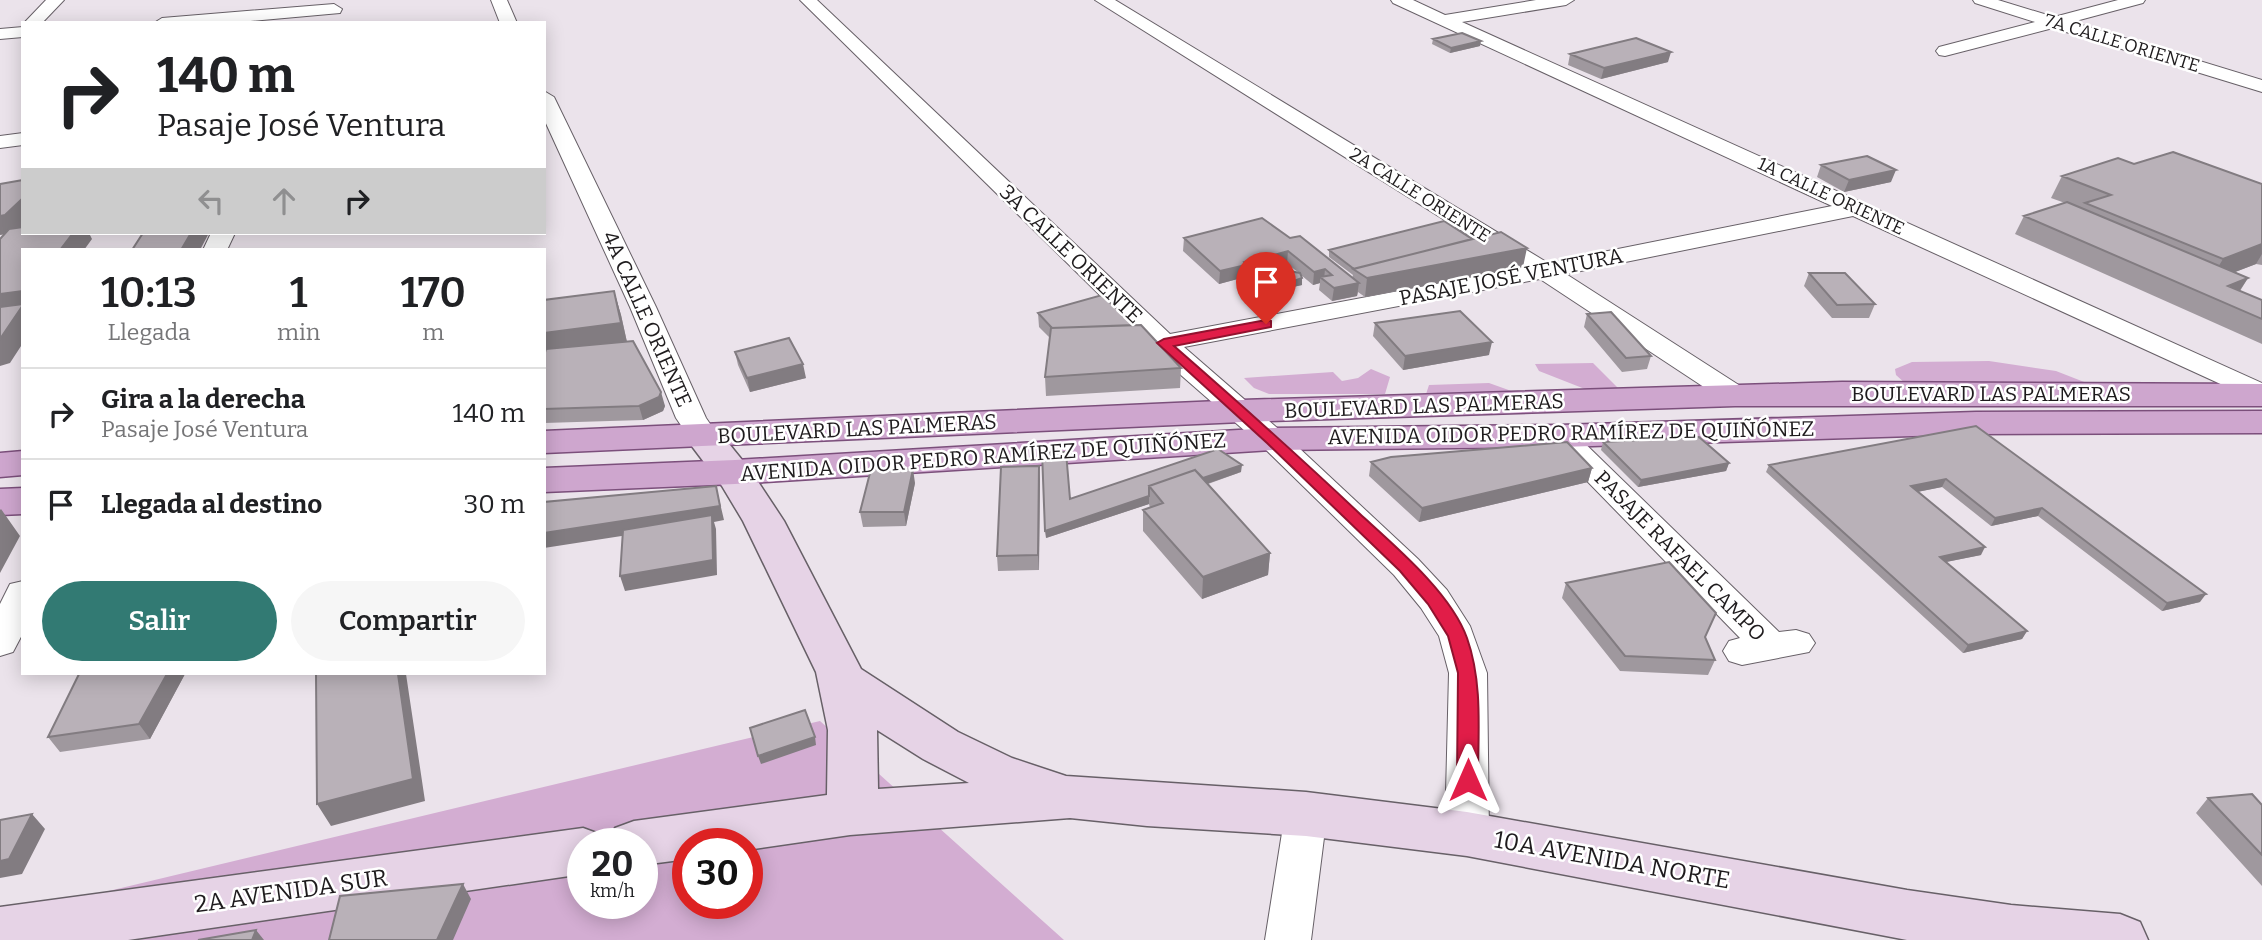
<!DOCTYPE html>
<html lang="es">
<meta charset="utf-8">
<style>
:root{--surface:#fff;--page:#f6f6f6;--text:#202124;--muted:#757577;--line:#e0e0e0;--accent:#327a73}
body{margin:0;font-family:Bitter,serif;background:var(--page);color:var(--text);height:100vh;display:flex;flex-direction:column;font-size:26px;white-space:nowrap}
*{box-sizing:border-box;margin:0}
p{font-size:23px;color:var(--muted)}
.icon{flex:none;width:38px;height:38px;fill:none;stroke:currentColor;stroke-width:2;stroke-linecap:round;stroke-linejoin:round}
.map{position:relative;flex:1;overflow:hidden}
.sheet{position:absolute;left:21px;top:248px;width:525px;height:427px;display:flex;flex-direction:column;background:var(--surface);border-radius:0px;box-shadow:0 4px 18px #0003}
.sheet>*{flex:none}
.hud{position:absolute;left:21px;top:21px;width:525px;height:214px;border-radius:0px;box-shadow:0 4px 18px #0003;background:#fff;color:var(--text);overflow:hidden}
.speed{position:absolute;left:567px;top:828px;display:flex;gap:14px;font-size:35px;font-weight:700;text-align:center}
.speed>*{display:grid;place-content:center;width:91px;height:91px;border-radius:50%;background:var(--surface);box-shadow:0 4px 18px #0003;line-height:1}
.speed small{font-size:18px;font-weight:400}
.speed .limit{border:10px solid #d22;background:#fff;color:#111}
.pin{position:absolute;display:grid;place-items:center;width:60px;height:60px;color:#fff;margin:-72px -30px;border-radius:50% 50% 50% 0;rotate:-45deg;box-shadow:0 0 7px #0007}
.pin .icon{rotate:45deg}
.me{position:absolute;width:77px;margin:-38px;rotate:0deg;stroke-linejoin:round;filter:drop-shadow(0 0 5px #0008)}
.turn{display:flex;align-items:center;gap:24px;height:147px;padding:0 21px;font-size:32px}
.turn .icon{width:91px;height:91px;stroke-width:2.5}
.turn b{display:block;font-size:49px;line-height:60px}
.lanes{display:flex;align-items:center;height:66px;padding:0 21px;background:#0003;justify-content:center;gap:35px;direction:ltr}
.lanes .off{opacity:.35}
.eta{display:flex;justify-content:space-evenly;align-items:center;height:119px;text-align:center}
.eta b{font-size:42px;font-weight:600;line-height:49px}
.cta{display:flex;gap:14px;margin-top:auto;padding:14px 21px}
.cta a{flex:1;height:80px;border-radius:42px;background:var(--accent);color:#fff;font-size:28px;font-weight:600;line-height:80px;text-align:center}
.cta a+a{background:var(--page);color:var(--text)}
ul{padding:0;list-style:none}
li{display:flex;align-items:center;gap:21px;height:91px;padding:0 21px;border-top:2px solid var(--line)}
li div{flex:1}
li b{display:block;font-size:26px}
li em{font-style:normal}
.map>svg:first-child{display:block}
.green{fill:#d3add2;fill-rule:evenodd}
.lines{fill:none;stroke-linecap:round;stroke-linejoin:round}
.street-casing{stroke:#676067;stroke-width:2}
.secondary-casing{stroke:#676067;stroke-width:3}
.primary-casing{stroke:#7b4f7b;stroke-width:3}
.street{fill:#fff;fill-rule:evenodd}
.secondary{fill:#e6d3e6;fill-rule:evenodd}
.primary{fill:#cea6ce;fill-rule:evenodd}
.wall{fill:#9f989e;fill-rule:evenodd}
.shaded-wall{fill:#827c81}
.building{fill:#b9b1b8;stroke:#827c81;stroke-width:2}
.route{fill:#e11d48;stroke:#92132f;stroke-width:2}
.labels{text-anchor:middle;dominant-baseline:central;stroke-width:5;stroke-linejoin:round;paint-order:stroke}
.far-street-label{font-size:18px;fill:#1e1b1d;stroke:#fff}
.street-label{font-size:21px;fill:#1e1b1d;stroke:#fff}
.near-street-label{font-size:24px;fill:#1e1b1d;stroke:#fff}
</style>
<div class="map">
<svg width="2262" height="940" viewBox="0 0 2262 940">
<rect width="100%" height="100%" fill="#ebe3eb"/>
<!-- green -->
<path class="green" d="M1989,361l67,10 41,16 -190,-2 -11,-10 -1,-6 17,-7z
M1593,363l25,25 -28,3 -51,-20 -4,-7z
M1371,369l19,8 -5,17h-116l-15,-6 -10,-10 89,-6 9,9 16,-3z
M1489,383l28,10 -91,1 3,-9z
M820,721l244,219h-1064v-23zM583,844h59v59h-59zM688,844h59v59h-59z"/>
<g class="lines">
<defs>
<path id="street" d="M46,0h18l-22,23h-18z
M491,0h16l10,23h-17z
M800,0h17l353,334 351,-66 -426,-268h20l433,263 284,-57 -439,-203 -2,-3h22l32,15 91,-15h38l-8,5 -104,17 800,361v20l-409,-187 -287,58 179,115 5,6 -5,6 -10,3 -10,-3 -185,-122 -356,68 99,86 135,126 29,31 23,36 17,47 2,161 -7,13 -15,5 -15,-5 -7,-13 4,-161 -10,-37 -18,-28 -27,-33 -133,-130 -79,-69z
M1973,0h25l56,17 64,-17h27l-2,3 -71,19 190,58v12l-209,-64 -108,28 -6,-1 -3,-4 3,-4 96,-25 -60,-19z
M334,4l8,5 -2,4 -112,10h-74l8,-5z
M23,27v10l-23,2v-10z
M544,91l10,6 102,210 50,111 13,19 -4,6 -11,3 -11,-3 -17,-25 -46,-111 -86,-188z
M23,133v12l-23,3v-12z
M211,233h24l-8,17h-24z
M1560,427l11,3 208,202 17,-2 13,4 6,9 -6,9 -67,13 -13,-4 -6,-10 6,-10 11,-3 -191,-196 -4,-6 4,-6z
M23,581v52l-10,19 -13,4v-52l10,-20z
M1306,796l15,6 6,12 -16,126h-46l20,-126 6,-12z"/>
<path id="secondary" d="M704,426l13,3 34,42 33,50 77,148 97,63 54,26 54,18 240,16 161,20 440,78 104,15 109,9 20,8 8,18h-241l-440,-84 -161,-20 -159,-10 -77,-8 -220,17 -103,15v-6h-59v15l-46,6v-21h-34l7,-16 19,-7 193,-26 1,-65 -12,-58 -73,-151 -21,-35 -37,-49 6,-8zM877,730l46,29 46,24 -91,6z
M583,828l19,7 4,9h-23v30l-455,66h-128v-33z"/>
<path id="primary" d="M1842,382l420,2v22h-527l-493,16 -698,31v-22l698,-31z
M2262,411v22l-286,1 -416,13 -288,3 -537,34 -191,8v-24l191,-8 537,-32 288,-3 416,-13z
M23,451v24l-23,2v-24z
M23,488v26l-23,1v-26z"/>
</defs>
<!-- street casing -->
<use href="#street" class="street-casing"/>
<!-- secondary casing -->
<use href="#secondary" class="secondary-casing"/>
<!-- primary casing -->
<use href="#primary" class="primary-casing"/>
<!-- street -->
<use href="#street" class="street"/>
<!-- secondary -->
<use href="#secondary" class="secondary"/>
<!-- primary -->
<use href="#primary" class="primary"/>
</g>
<!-- wall -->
<path class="wall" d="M1433,39l47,7 -30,7 -18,-9z
M1570,54l98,8 -67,17 -33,-14z
M2134,164l128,20v81l-6,-1 -21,8 13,6 -8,13 22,9v44l-247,-110 9,-18 41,-13 -14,-5 11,-22z
M1821,165l70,17 -47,10 -27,-15z
M1184,238h106l62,40 1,-3 -24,-18v-7l143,-11 51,28 -158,30 -7,-5 -1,4 -25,5 -13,-11 1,-7 -7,2 -12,-10 1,3v7l-9,2 -9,-1 -3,-6v-5l-23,5 -8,-7 -5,2v2l-26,7 -36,-33zM1287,264l11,8 -17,2 1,-9z
M1809,273l66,31 -6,14h-37l-28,-32z
M614,291l7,24 6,27 38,64 -2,5 -20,9 -99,3v-123z
M1038,313l143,55 -1,20 -134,8 -1,-19 5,-39 -11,-11z
M1587,314l64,42 -4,13 -25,3 -38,-45z
M1375,323l114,32 -86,15 -30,-34z
M735,352l71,26 -56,14 -12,-27z
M1976,426l224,176 -38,9 -124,-95 -47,10 -49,-39 -25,5 64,63 -35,7 81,69 -5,8 -59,14 -197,-181 3,-7z
M1603,442l126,21 -3,8 -88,16 -37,-37z
M1371,462l221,6 -4,14 -169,40 -50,-46z
M1039,466v104l-41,1 -1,-15z
M1241,472l-33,12 62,69 -2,22 -66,24 -59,-68v-21l7,-2 -1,-4 -103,34 24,-39z
M915,483l-9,43 -43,1 -3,-15z
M1566,583l150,30 -11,25 10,22 -7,15 -88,-4 -58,-73z
M79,674h106l-35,65 -90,13 -12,-15z
M2208,798l54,7v81l-66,-73z"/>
<!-- shaded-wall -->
<path class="shaded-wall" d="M1481,41l-1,5 -30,7 1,-5z
M1671,52l-3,10 -67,17 3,-11z
M1896,170l-5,12 -47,10 5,-12z
M23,198v28l-7,7 -16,2v-19z
M73,233h16l3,6 -8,11h-24z
M191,233h18l-9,17h-19z
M2262,244v10l-6,10 -47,18 14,-23z
M1527,248l-4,19 -158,30 2,-19z
M1288,251l-1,13 -5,1 -1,10 -23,5 1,-13 15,-12z
M1251,260l-1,13 -5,2v2l-26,7 1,-13z
M1325,269l-1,11 -4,-3v6l-7,2 1,-13z
M1302,278v7l-9,2 1,-6z
M2248,278l-12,18 -8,-10z
M1359,283l-2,13 -25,5 2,-13z
M23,291v52l-13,20 -10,3v-72z
M614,291l7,24 7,32 -84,11v-25z
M1492,342l-3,13 -86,15 2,-14z
M803,364l3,14 -56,14 -3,-14z
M661,392l4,14 -2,5 -20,9 -4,-14z
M1729,463l-3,8 -88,16 3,-7z
M1242,465l-1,7 -81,28 -4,-6z
M1039,466l1,14 -1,90 -1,-15z
M1592,468l-4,14 -169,40 3,-14z
M913,469l2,14 -9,43 -2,-14z
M1946,479l-4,8 -35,7 4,-8z
M716,486l8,34 -10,2 2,7 1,46 -92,16 -5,-15 92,-54 -168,26v-15z
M1149,496v8l-103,34 -1,-7z
M2042,508l-4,8 -47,10 4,-8z
M1,509l19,27 -20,37v-63z
M1985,547l-4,8 -45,9 4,-7z
M1270,553l-2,22 -66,24 1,-22z
M2206,594l-6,8 -38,9 5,-8z
M2027,631l-5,8 -59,14 5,-8z
M167,674h18l-35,65 -11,-15z
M398,674h8l19,127 -94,25 -14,-22z
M815,737l1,8 -55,19 -3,-8z
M32,814l13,15 -23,45 -22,4v-17z
M463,884l8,15 -18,41h-16z
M256,930l8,10h-12z"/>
<!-- building -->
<path class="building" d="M1462,33l19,8 -30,7 -18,-9z
M1636,38l35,14 -67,16 -34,-14z
M2173,152l89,32v60l-39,15 -138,-56 26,-8 -49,-19 56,-18 16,6z
M1867,156l29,14 -47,10 -28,-15z
M23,180v18l-18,17 -5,1v-32z
M2067,202l181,76 -20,8 34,14v19l-238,-103z
M1262,218l28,20 10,-2 59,47 -25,5 -14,-11 12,-2 -7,-6 -11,3 -26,-21 -14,4 8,7 -23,5 -8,-7 -7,2 2,3 -26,6 -36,-33z
M1444,221l28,18 -118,30 -25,-19z
M23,227v6h50l-13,17h-37v41l-23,3v-55l9,-10z
M1501,232l26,16 -160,30 -14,-9z
M143,233h48l-10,17h-49z
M1289,271l11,2 2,5 -8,3 -10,-2 -3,-5z
M1809,273h36l30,31 -38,1z
M614,291l7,32 -77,10v-33z
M1102,295l32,30 -82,3 -14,-15z
M23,304v1l-23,34v-32z
M1460,311l32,31 -87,14 -30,-33z
M1611,312l40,44 -25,2 -39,-44z
M1141,325l40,43 -136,9 6,-49z
M789,338l14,26 -56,14 -12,-26z
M633,341l28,51 -2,5 -20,9 -95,3v-53l2,-7z
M1976,426l230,168 -39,9 -125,-95 -47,10 -49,-39 -35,7 74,61 -45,10 87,74 -59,14 -199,-180z
M1699,437l30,26 -88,17 -38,-38z
M1567,442l25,26 -170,40 -51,-46 20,-5z
M1218,449l24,16 -39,13 -8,-8 -46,16v10l-104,35 -3,-79h24l4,47z
M1039,466l-1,89 -41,1 4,-89z
M871,469h42l-9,43h-44z
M1195,470l75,83 -67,24 -60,-67 20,-7 -14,-17z
M716,486l4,20 -176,27v-31z
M712,515l1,45 -93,16 3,-46z
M1669,562l47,51 -11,24 10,23 -90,-4 -59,-73z
M79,674h88l-28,50 -91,13z
M316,674h82l15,105 -96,25z
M805,710l10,27 -57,19 -8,-28z
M2252,794l10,11v50l-54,-57z
M32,814l-23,45 -9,2v-41z
M463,884l-26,56h-108l11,-44z
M256,930l-4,10h-54z"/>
<!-- route -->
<path class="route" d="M1266,320l5,1v6l-97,19c63,55 125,110 186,168 35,32 91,79 107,124 16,45 11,95 11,142l-3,7 -7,2 -8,-2 -3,-7 1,-107 -10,-37 -20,-32 -28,-33 -133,-128 -110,-100 7,-4z"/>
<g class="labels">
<!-- far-street labels -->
<g class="far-street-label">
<text transform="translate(2122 43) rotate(17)">7A CALLE ORIENTE</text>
<text transform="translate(1420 195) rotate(32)">2A CALLE ORIENTE</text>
<text transform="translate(1831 196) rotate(25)">1A CALLE ORIENTE</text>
</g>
<!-- street labels -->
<g class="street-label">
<text transform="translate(1071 254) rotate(44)">3A CALLE ORIENTE</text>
<text transform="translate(1511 277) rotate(-11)">PASAJE JOSÉ VENTURA</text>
<text transform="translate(647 319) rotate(66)">4A CALLE ORIENTE</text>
<text x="1991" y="394">BOULEVARD LAS PALMERAS</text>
<text transform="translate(1424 406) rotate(-2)">BOULEVARD LAS PALMERAS</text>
<text transform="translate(857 429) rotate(-3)">BOULEVARD LAS PALMERAS</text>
<text transform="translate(1571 433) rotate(-1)">AVENIDA OIDOR PEDRO RAMÍREZ DE QUIÑÓNEZ</text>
<text transform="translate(983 457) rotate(-4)">AVENIDA OIDOR PEDRO RAMÍREZ DE QUIÑÓNEZ</text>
<text transform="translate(1680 556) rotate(45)">PASAJE RAFAEL CAMPO</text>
</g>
<!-- near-street labels -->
<g class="near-street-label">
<text transform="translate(1612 860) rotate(10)">10A AVENIDA NORTE</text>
<text transform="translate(291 891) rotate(-8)">2A AVENIDA SUR</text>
</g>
</g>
</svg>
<div class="speed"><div>20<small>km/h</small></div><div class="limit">30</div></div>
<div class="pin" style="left:1266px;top:324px;background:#d93025"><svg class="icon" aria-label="arrive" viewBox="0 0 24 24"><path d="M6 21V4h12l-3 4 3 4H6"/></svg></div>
<svg class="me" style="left:1468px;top:780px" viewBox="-20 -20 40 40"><path d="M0-17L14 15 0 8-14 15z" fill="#e11d48" stroke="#fff" stroke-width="4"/></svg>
<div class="hud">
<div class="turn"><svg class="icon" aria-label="right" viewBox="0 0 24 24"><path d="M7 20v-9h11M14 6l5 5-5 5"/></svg><div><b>140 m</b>Pasaje José Ventura</div></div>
<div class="lanes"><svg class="icon off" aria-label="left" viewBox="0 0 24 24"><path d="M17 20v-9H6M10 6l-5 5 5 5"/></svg><svg class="icon off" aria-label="ahead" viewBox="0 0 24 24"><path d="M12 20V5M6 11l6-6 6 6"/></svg><svg class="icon" aria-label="right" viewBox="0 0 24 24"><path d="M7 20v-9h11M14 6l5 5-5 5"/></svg></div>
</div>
<section class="sheet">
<div class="eta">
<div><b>10:13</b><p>Llegada</p></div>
<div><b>1</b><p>min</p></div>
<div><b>170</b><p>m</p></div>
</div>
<ul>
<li><svg class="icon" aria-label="right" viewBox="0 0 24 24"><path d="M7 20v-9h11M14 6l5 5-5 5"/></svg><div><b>Gira a la derecha</b><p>Pasaje José Ventura</p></div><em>140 m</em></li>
<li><svg class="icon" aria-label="arrive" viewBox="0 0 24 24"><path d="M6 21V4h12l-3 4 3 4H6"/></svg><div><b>Llegada al destino</b></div><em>30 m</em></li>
</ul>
<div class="cta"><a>Salir</a><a>Compartir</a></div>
</section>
</div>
